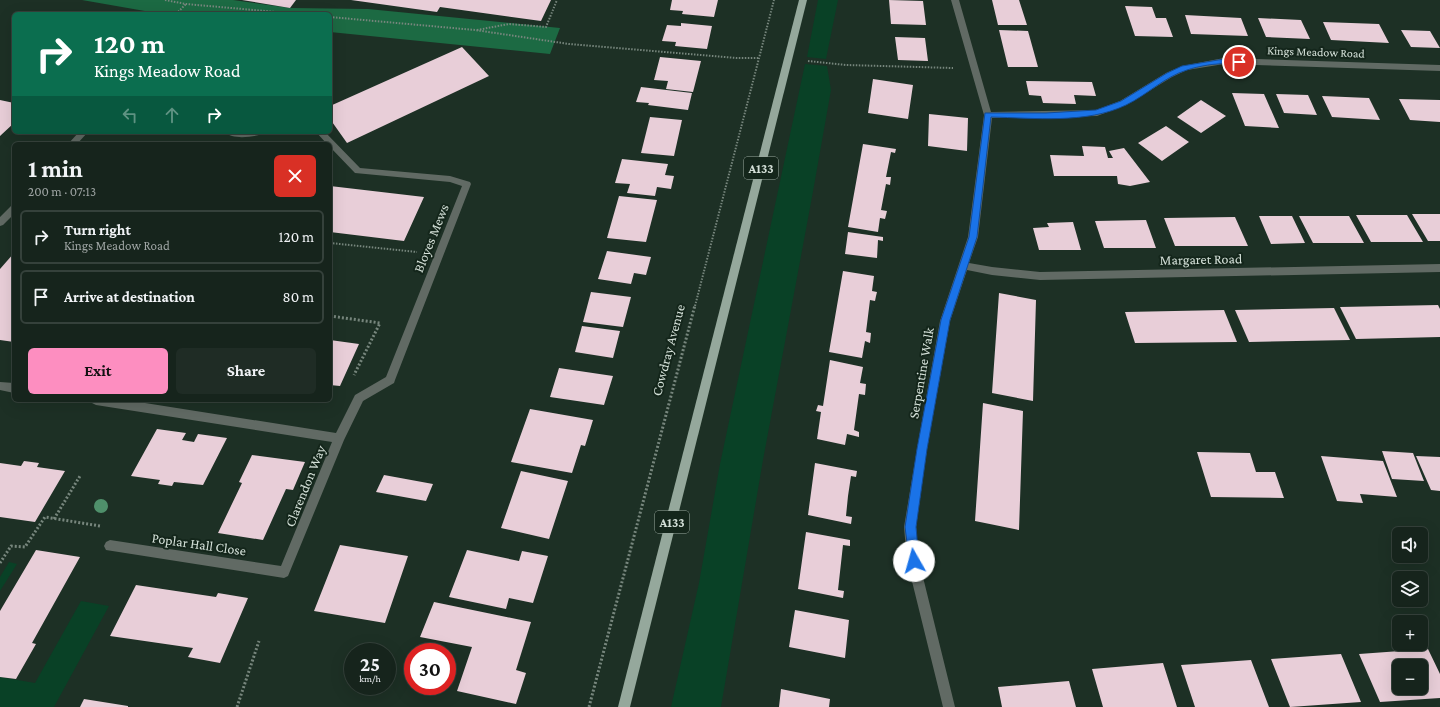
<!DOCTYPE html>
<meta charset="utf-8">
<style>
:root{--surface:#16241c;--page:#1f2c25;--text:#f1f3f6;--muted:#9ea4a3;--line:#35413b;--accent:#fd8ec0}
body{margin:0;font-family:"Crimson Pro",serif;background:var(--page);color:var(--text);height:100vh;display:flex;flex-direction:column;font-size:15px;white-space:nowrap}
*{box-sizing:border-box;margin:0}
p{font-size:13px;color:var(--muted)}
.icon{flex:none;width:22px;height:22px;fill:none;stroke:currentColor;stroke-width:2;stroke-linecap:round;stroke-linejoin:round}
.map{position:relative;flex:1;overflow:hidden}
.drawer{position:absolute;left:12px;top:142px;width:320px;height:260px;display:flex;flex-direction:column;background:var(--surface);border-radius:6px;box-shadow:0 4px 16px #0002,0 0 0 1px var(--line)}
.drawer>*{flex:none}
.banner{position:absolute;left:12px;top:12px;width:320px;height:122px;border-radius:6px;box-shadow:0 4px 16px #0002,0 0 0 1px var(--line);background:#0b6e4f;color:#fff;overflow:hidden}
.buttons{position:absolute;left:1392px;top:527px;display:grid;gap:8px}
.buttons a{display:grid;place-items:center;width:36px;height:36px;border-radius:6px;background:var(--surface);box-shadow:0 4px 16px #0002,0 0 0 1px var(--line);font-size:20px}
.speed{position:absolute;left:344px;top:643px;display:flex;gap:8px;font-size:20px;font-weight:700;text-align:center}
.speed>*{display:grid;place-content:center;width:52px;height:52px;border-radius:50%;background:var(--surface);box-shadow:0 4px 16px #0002,0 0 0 1px var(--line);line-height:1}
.speed small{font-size:10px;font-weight:400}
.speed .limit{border:6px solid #d22;background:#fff;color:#111}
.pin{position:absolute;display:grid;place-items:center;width:34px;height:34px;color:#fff;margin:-17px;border:2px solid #fff;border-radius:50%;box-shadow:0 1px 4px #0007}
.me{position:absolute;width:44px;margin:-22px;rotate:353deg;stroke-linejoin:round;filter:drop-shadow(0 0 3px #0008)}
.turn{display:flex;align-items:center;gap:14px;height:84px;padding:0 16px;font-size:18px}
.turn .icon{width:52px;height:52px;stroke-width:2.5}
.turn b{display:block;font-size:28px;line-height:34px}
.lanes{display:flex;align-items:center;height:38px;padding:0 16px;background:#0003;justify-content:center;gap:20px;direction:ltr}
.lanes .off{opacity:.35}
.round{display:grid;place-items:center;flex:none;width:42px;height:42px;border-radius:6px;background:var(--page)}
.summary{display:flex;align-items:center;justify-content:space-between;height:68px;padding:0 16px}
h1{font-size:24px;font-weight:700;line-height:30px}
.action{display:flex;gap:8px;margin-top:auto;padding:8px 16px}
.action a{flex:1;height:46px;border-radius:6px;background:var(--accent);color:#111;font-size:16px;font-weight:700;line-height:46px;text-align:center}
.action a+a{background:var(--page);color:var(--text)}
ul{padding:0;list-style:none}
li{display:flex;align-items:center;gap:12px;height:54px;margin:0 8px 6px;padding:0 8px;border:2px solid var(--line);border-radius:6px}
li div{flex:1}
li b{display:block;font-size:15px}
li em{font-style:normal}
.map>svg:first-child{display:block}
.green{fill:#094126}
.forest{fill:#1c6a43}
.building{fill:#e8ced8;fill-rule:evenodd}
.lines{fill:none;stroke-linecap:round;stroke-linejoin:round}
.path-far1{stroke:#77867d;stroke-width:2;stroke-dasharray:1.5 1.5;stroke-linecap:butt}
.path{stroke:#77867d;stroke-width:3;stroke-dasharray:2 2;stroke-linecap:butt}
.minor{fill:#616a64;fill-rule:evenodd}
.primary{fill:#95a89c;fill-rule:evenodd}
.tree{fill:#4f906b}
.route{fill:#1a73e8;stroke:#114b97}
.labels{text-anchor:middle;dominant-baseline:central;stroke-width:4;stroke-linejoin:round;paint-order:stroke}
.far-street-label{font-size:12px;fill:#d4e0d8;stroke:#14261b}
.shield{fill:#14261b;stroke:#9aa89f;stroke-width:1}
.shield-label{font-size:13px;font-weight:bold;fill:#d4e0d8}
.street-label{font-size:14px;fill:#d4e0d8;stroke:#14261b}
</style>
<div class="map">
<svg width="1440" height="707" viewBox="0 0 1440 707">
<rect width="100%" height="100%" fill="#1d3025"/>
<!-- green -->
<path class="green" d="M818,0h20l-12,59 -19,-2z
M805,64l22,2 4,24 -19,107 -49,263 -42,247h-50l28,-124 21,-119z
M9,562l8,2 -17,27v-14z
M81,601l28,5 -55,101h-54v-30l35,6z"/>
<!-- forest -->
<path class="forest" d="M82,0h151l57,8 78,1 192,19 -10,26 -220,-22v-18h-168z"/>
<!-- building -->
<path class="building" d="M242,0h54l-6,8z
M351,0h200l-10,21 -101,-14 -3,5z
M672,0h46l-4,17 -32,-3 1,-3 -13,-1z
M889,0l34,1 3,24 -35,-1z
M992,0h27l8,25h-29z
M1125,6l27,1 4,11h10l7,19 -38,-1z
M1185,15l56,3 7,18 -57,-2z
M1258,18l43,2 9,19 -44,-2z
M1323,22l56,2 10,19 -58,-3z
M681,23l31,3 -5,23 -32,-3 1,-4 -14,-1 5,-16 14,1z
M999,30l29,1 10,36h-30z
M1401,30l29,1 10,17 -29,-1z
M895,37l30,1 3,23 -30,-1z
M462,47l27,29 -142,67 -17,-24v-13z
M660,57l41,4 -8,31 -27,-3 2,-8 -14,-1z
M873,79l40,6 -5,34 -40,-6z
M1026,81l66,1 4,14 -22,-1 2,9 -33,-1 -2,-7 -12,-1z
M641,87l51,6 -4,17 -40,-5 1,-2 -13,-1z
M1232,93l32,1 15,34 -34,-2z
M1276,94l32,1 9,20 -33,-2z
M1322,96l47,2 11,22 -48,-3z
M1399,99l41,1v22l-30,-2z
M0,100l14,3v20l-14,13z
M1201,100l25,16 -25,17 -24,-16z
M929,114l39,4 -1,33 -39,-5z
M650,117l32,3 -8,36 -33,-3z
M1166,126l23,16 -27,19 -24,-18z
M226,141l21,2v1h-23z
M863,144l33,5 -1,4 -4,-1 -5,25h5l-1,8 -4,-1 -5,26 6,1 -2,8 -5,-1 -2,14 -30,-5z
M1082,146l23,1 3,11h5l-4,-7 15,-3 26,34 -20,4 -12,-2 -1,-8h-63l-4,-21 34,1z
M622,159l46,5 -3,11 9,1 -3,13 -14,-2 -2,9 -28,-3 3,-9 -15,-1z
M330,186l94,11 -20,44 -74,-9z
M619,196l38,4 -11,42 -39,-4z
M1412,214h28v27h-12z
M1356,215h51l16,27h-52z
M1259,216h33l13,27 -34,1z
M1299,216h50l15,27h-51z
M1235,217l13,29h-73l-11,-28z
M1146,220l10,28h-52l-9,-27z
M1073,222l8,28h-42l-6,-22 16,-1 -2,-4z
M848,232l35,5v4l-5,-1 -1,18 -32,-4z
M607,251l44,6 -5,18 -12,-2 -3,11 -33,-5z
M14,253v89l-14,-2v-71z
M843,271l31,5 -2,15 5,1 -1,4 -1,5 -5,-1 -4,32 5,1 -1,10 -5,-2 -3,17 -33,-6z
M591,292l40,5 -8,30 -40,-5z
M999,293l37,7 -3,101 -41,-8z
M1438,305l2,4v28l-84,2 -16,-32z
M1334,308l16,32 -101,2 -14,-32z
M1224,310l13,32 -102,1 -10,-31z
M582,326l38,5 -7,27 -38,-6z
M330,340l29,4 -19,42 -10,-1z
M830,360l33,7 -3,16 6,1 -1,11 -6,-1 -5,36 5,2v5l-12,-3 -2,11 -28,-6 4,-27 -5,-1 2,-6 5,1z
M559,368l54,8 -9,29 -54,-8z
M983,403l40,8 -4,119 -44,-9z
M530,409l63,11 -8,26 -4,-1 -9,28 -61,-11z
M157,429l29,4 -4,7 12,2 4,-8 29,4 -24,47 -29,-3 -2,4 -14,-2 2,-4 -29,-4z
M1382,451l31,2 11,28 -32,-2z
M1197,452l53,1 6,19h19l9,26 -73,-1z
M252,455l53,7 -12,28 -7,-1 -23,51 -45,-7 24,-50 -3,-1z
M1321,456l62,5 14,36 -37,-3 3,9 -26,-2z
M1416,456l24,1v34l-9,-1z
M24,461l15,2 -2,4 28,4 -30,51 -35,-5v-54l21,3z
M815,463l42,8 -1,6 -5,-1 -3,20 -2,20 6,1 -1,7 -43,-9z
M521,471l47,10 -19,58 -48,-11z
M384,475l49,9 -7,17 -50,-9z
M806,532l44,8v6l-7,-1 -5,45 6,1 -1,7 -45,-9z
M340,545l68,11 -23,67 -71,-12z
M36,550l44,7 -48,86 4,1 -20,35 -16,-2v-66z
M467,550l52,11 3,-10 26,5 -15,47 -24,-5 -3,11 -57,-12z
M136,585l80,12 2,-4 30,5 -28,65 -32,-6 5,-9 -83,-12z
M434,602l97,20 -15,48 10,3 -10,31 -59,-13 15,-44 -52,-10z
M795,610l54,10 -4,38 -56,-11z
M1428,649l12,25v24l-60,4 -21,-48zM1399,666h22v22h-22z
M1341,654l20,48 -71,5 -19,-48z
M1251,660l18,47h-74l-14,-42z
M1163,663l14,44h-74l-11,-38z
M1069,681l7,26h-74l-4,-20z
M781,689l49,10 -1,8h-50z
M84,699l44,7v1h-48z"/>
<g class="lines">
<!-- path-far1 -->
<path class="path-far1" d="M165,0l21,4 113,10
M176,14l10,-10
M330,17l145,13 94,14 168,14h22
M477,30l32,-6 37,3 11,-27
M808,61l38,4 107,3
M330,243l87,9
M695,306l79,-306"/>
<!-- path -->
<path class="path" d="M330,316l50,7 -26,52
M54,519l26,-43
M0,563l11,-17 14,1 20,-30 55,9
M237,707l22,-66
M589,707l106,-402"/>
<!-- minor -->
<path class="minor" d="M951,0h8l32,112 105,-2 24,-9 46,-28 16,-7 42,-8 216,7v6l-216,-7 -37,6 -15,7 -46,28 -29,11 -105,2 -14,119 -9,26 23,4 48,5 400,-8v8l-400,8 -48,-5 -25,-5 -17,51 -23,128 -11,78 3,34 36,146h-12l-36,-146 -3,-34 13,-78 23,-128 28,-84 16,-122z
M79,132h9l-11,12h-9z
M225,132h39l-1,2c-10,3 -31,6 -38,-2z
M316,132h9l35,36 90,8 20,6 1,2 -76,196 -1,3 -31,18 -19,39 -56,136 -4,2 -178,-28 -2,-4 2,-4 4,-2 171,26 51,-124 -236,-37 -4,-2 -1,-3h35l210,33 19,-38 31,-18 76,-191 -12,-4 -95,-9 -25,-26v-3h-3z
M14,205v9l-11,11 -3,1v-9l11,-11z
M0,382l14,1v10l-14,-3z"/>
<!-- primary -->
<path class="primary" d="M799,0h8l-177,707h-12z"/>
</g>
<!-- trees -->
<circle class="tree" cx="101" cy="506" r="7"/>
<!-- route -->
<path class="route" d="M1224,59h15l4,3c-4,3 -9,2 -15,2 -12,-1 -29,2 -41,6 -23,7 -40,25 -61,35 -39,19 -92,13 -135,12l-14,120 -27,83 -23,129 -11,78 3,34 -2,4 -3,1 -4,-1 -5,-38 12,-78 24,-129 28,-83 16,-124h61l50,-3 25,-9 46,-28 15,-7z"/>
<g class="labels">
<!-- far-street labels -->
<g class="far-street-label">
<text transform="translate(1316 52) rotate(2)">Kings Meadow Road</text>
</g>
<!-- shield labels -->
<g class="shield">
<rect x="744" y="157" width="34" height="22" rx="3"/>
<rect x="655" y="511" width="34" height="22" rx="3"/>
</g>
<g class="shield-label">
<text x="761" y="168">A133</text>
<text x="672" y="522">A133</text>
</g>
<!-- street labels -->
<g class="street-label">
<text transform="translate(431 238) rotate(-68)">Bloyes Mews</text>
<text transform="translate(1201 259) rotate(-1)">Margaret Road</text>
<text transform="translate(668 350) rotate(-75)">Cowdray Avenue</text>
<text transform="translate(921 373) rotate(-80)">Serpentine Walk</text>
<text transform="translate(305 486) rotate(-68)">Clarendon Way</text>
<text transform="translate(199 544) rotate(8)">Poplar Hall Close</text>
</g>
</g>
</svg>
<div class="buttons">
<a><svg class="icon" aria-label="sound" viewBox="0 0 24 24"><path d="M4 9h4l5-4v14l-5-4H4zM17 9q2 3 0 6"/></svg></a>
<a><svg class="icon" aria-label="layers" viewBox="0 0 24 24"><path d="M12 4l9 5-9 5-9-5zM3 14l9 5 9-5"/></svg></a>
<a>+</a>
<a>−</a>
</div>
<div class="speed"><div>25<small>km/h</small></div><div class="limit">30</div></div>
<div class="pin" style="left:1239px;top:62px;background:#d93025"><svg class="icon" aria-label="arrive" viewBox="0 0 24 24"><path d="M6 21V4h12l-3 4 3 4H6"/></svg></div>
<svg class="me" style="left:914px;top:561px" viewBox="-20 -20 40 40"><circle r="19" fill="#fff"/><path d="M0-13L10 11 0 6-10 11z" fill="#1a73e8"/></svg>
<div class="banner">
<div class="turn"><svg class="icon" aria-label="right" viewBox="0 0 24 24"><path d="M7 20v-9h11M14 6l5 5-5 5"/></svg><div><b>120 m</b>Kings Meadow Road</div></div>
<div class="lanes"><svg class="icon off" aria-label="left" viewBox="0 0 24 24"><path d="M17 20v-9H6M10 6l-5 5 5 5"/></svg><svg class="icon off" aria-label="ahead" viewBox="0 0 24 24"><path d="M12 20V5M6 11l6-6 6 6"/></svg><svg class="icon" aria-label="right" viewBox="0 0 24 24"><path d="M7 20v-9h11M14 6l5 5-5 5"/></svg></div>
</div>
<section class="drawer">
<div class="summary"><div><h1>1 min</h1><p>200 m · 07:13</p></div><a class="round" style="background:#d93025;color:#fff"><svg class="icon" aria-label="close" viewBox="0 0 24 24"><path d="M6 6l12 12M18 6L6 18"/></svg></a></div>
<ul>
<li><svg class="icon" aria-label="right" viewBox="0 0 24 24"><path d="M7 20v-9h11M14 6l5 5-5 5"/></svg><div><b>Turn right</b><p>Kings Meadow Road</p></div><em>120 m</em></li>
<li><svg class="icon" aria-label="arrive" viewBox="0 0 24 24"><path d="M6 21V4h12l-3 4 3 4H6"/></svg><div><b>Arrive at destination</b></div><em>80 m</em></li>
</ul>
<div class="action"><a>Exit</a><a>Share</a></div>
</section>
</div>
